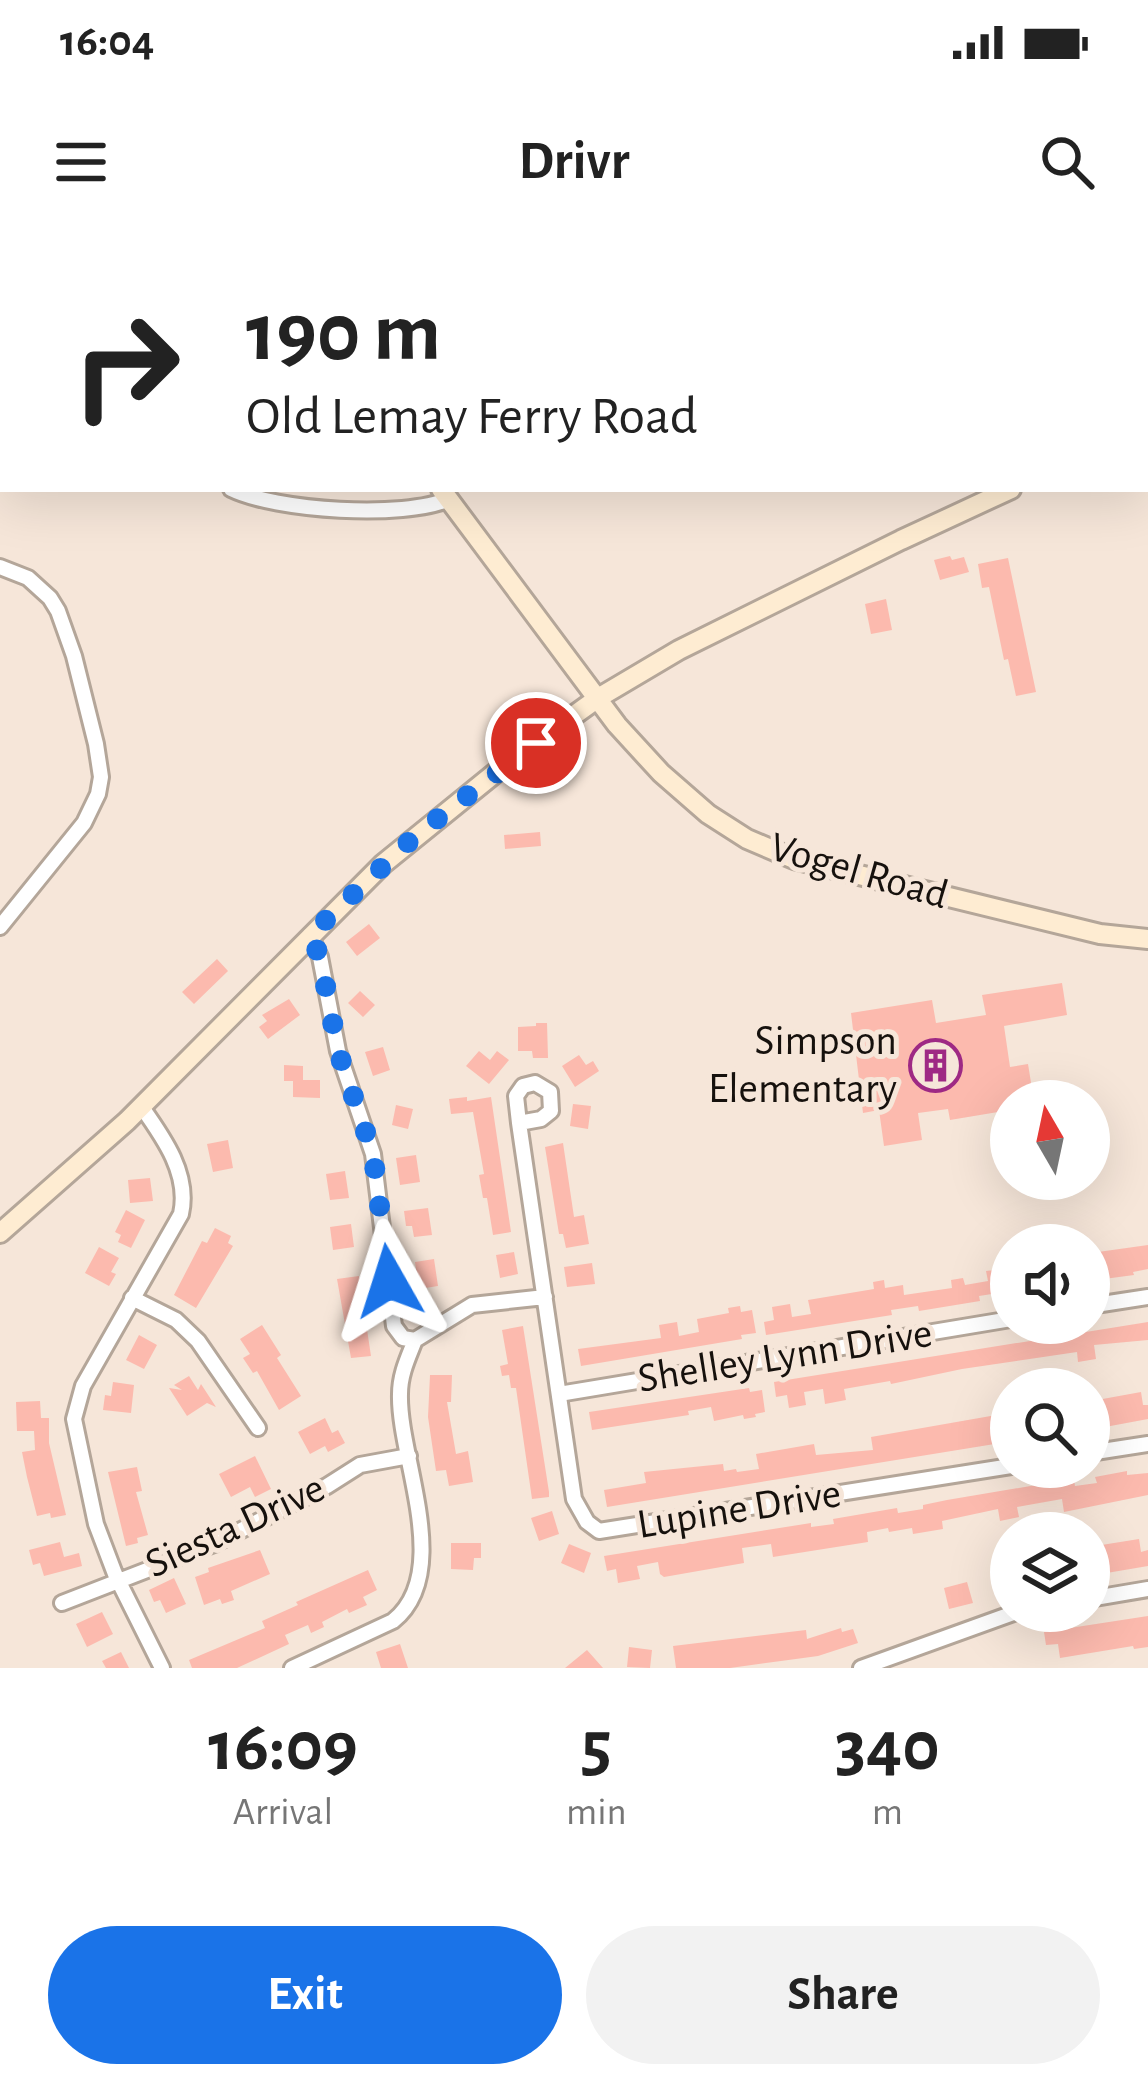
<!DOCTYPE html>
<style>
:root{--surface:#fff;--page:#f2f2f2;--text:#222;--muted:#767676;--accent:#1a73e8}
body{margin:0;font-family:"Alegreya Sans",sans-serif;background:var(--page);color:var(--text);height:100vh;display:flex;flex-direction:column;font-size:45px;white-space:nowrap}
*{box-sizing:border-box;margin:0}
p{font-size:39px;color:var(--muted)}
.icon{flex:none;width:66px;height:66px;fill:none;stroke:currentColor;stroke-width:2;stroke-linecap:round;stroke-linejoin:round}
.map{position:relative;height:1428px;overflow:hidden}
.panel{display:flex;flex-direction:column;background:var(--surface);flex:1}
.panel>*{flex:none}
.banner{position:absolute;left:0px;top:0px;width:1149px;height:252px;box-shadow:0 12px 48px #0002;background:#fff;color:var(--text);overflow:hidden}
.needle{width:78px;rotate:351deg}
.tools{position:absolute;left:990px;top:840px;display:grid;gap:24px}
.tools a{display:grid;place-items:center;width:120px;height:120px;border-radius:50%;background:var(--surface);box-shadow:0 12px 48px #0002;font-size:60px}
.pin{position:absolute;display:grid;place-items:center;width:102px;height:102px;color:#fff;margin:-51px;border:6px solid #fff;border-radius:50%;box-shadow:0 3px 12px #0007}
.me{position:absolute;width:132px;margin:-66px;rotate:354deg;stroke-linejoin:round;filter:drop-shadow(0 0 9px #0008)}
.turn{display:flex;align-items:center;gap:42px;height:252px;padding:0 48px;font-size:54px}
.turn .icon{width:156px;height:156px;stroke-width:2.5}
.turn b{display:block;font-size:84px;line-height:102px}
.eta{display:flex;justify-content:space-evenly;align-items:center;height:204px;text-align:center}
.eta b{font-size:72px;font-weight:700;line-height:84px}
.primary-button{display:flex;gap:24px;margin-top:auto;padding:24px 48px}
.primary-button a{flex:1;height:138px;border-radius:72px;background:var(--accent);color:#fff;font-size:48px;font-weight:700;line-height:138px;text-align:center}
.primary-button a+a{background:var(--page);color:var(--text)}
.status{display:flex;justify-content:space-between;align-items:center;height:84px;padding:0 60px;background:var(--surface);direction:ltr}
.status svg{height:33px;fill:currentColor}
header{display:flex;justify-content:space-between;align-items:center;height:156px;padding:0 48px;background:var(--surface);font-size:54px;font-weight:700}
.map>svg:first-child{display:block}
.building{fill:#fcbaae}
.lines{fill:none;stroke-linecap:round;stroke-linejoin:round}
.street-casing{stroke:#b4a699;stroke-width:20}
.secondary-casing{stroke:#b4a699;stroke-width:24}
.street{stroke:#fff;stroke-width:14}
.secondary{stroke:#feecd2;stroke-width:18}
.route{stroke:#1a73e8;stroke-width:21;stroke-dasharray:0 37.8}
.labels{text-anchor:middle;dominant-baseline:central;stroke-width:10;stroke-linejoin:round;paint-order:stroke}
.street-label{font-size:42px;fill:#16110d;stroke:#f6e6d9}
.poi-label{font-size:42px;fill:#16110d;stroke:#f6e6d9;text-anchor:end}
</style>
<div class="status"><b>16:04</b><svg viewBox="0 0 49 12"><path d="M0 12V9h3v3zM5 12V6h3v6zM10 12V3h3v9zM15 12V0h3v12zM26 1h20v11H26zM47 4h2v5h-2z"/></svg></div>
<header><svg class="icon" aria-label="menu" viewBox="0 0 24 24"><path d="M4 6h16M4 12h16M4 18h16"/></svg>Drivr<svg class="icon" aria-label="search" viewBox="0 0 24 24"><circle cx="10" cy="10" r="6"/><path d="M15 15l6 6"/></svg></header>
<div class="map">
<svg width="1148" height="1428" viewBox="0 0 1148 1428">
<rect width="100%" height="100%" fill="#f6e6d9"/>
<!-- building -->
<path class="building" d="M950,316l2,4 12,-3 5,15 -29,8 -6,-20z
M1008,318l28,134 -20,4 -8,-37 -4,1 -15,-73 -7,1 -4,-24z
M886,359l6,31 -21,4 -6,-30z
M540,592l1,14 -36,3 -1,-14z
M369,684l11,14 -23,18 -11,-14z
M217,719l11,12 -34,33 -12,-12z
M1062,743l5,32 -63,11 6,41 18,-3 6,37h-23v58h-6l-7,-47 -48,8 -2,-11 -30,4 4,27 -38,6 -5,-36 -16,3 -12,-100 81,-13 4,23 50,-8 -4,-20z
M360,751l15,14 -12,12 -15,-14z
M289,759l11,16 -32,24 -9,-12 8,-6 -5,-6z
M536,783h11l1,35h-15l-1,-7h-14v-24l18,-1z
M383,807l7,23 -17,6 -8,-24z
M479,811l11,9 7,-9 12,9 -20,24 -23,-18z
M579,815l7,10 7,-4 6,10 -24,16 -13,-21z
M284,825l19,1v14h17v18l-27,-1v-16h-9z
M467,857v4l24,-4 20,135 -18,3 -6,-37h-4l-4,-23 5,-1 -11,-62 -22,2 -2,-15z
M573,864l18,2 -3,23 -18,-3z
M396,865l17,4 -5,20 -16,-4z
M228,900l5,28 -20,4 -6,-28z
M563,903l11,74 10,-2 5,29 -23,4 -3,-14h-4l-14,-87z
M416,915l4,27 -20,3 -4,-27z
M345,931l4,27 -19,2 -4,-26z
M150,938l3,23 -23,2 -2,-23z
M428,968l4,27 -18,2 -2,-11h-6l-2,-15z
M126,970l19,10 -14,28 -13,-6 3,-7 -6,-3z
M351,984l3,23 -21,3 -3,-23z
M215,988l16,8 -3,7 5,3 -37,62 -22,-13 28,-54 5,2z
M1148,1005v24l-15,3 1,3 -45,6v-21l10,-2 -1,-6z
M99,1007l20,11 -8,14 5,2 -7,12 -24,-13z
M514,1012l4,22 -18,4 -4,-23z
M434,1019l4,27 -19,3 -4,-27z
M592,1023l3,21 -28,3 -3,-20z
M1011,1028v23l-32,5 1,5 -61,10 -1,-5 -27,4 1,5 -126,20 -2,-13 10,-2 -2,-13 18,-3 2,13 19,-3 -3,-14 66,-11 -1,-7 11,-2 1,8 18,-3 1,10 48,-7 -1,-8 12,-2 2,7 23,-4 -2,-10z
M359,1036l12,80 -20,2 -14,-79z
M740,1066l1,6 11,-2 4,23 -15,2 1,4 -161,27 -3,-17 83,-11 -2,-13 18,-3 2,14 20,-4 -2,-13 32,-6 -1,-5z
M1148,1082v18l-54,5 2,14 -18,3 -1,-10 -115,17 -71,15 -1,-3 -46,8 2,11 -21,4 -2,-15 -19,3 2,13 -17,3 -2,-13 -11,2 -2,-15z
M262,1085l19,30 -4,3 24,38 -22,14 -22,-39 -4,2 -10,-15 7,-4 -10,-15z
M523,1086l26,166v5l-17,2 -16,-111h-5l-2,-13 -7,1 -2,-10 8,-2 -6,-34z
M139,1095l18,10 -13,24 -18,-9z
M430,1135h22l-1,27h-4l9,52 12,-3 5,31 -24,4 -3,-16 -10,1 -8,-54z
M189,1136l9,14 3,-6 15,23 -9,-4 -20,13 -18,-28 13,2 -8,-5z
M113,1142l21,3 -3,28 -28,-3 2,-15 6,1z
M749,1148l1,4 12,-2 3,22 -10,2 1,3 -12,2 -1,-4 -29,6 -3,-14 -23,4 1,4 -97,15 -3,-18z
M1141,1152l2,13h5v14l-59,11v-13l11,-2 -3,-15z
M40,1161l1,17h8v25l17,72 -15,3 -1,-5 -13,3 -10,-39 -5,-25 13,-2 -1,-19h-17l-1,-29z
M1002,1174l5,28 -400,65 -3,-17 42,-7 -2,-11 79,-8 1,7 12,-2 1,3 22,-3 -3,-15 58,-10 2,11 57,-5 -2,-13z
M325,1178l7,15 6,-3 7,13 -17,9 -3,-6 -15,8 -12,-22z
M255,1216l16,33 -16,8 -5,-10 -19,10 -12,-23z
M137,1227l5,24 -6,1 12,43 -11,3 1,5 -12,3 -18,-74z
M1127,1231v4l21,-2v22l-84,17 -2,-13 -45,8 2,10 -19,4 -2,-12 -56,12 1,8 -30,5 -1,-6 -23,4 -1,-4 -21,4 1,10 -95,15 -2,-13 -29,4 2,15 -80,14 -4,-3 -2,-12 -21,4 3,13 -22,4 -2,-14 -9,2 -3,-15 207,-33v4l23,-3 -1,-5 64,-11 1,5 25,-4v-4l24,-5 101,-17 26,-3 1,6 22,-3 -2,-6z
M552,1271l7,23 -20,7 -8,-23z
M1139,1299l2,13 7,-2v16l-59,10v-29z
M60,1302l4,15 15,-4 3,13 -38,10 -4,-13 -7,2 -4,-15z
M451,1303h30v15h-7l-1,12 -22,-1z
M569,1304l22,9 -7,20 -23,-10z
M260,1310l10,24 -39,17 3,9 -12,4 -2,-5 -16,6 -9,-28 14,-5 -1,-4z
M1011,1321v28l-12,3 -5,-28z
M368,1330l9,20 -14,7 4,8 -18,8 -2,-4 -25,13 2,5 -13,6 -3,-8 -23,10 4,9 -52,24h-45l-3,-8 76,-32 -3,-7 36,-16 -2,-3z
M174,1338l12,26 -20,9 -6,-13 -6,2 -5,-12z
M967,1342l6,21 -24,6 -5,-21z
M102,1372l11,22 -26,13 -11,-23z
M1148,1376v31l-14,2 -1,-3 -73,12 -2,-14 -12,1 -2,-13z
M841,1388l1,4 11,-3 5,14 -40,13 -37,5 -51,7h-54l-3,-22 133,-16 1,9z
M400,1404l8,24h-27l-5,-16z
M629,1407l23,3 -2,18 -23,-1z
M587,1410l16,18h-38z
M121,1412l8,16h-23l-4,-7z"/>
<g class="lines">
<defs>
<path id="street" d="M0,129l3,-1
M231,249c45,22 173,30 218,10
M0,327l28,11 22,20 8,13 16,45 22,88 5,33 -3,17 -14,29 -84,104
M310,695l10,22 18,94 35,103 21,172 9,12 12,2
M535,843l15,9 1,19 -10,8 -22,4 -3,-27 7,-10z
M141,866c22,31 49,68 40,108l-98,172 -9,33 22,105 19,50 47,94
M519,883l55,376 13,23 12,9 412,-65
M132,1058l44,22 22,21 60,87
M1089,1066l59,-9
M415,1100l57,-35 73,-8
M559,1154l452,-75
M1089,1213l59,-9
M1089,1359l59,-10
M62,1363l152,-59 113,-58 33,-21 49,-9
M292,1428l101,-47c61,-49 5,-164 7,-227 0,-20 8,-36 15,-54
M861,1428l158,-57"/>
<path id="secondary" d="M322,0l1,3
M1146,123l2,-3
M441,249l176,236 44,48 47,41 39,25 47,20 306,75 48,5
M0,993l127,-112 256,-257 122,-99 93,-67 81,-48 222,-110 110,-51"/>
</defs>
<!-- street casing -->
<use href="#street" class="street-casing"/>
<!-- secondary casing -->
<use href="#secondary" class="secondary-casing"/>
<!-- street -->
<use href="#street" class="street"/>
<!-- secondary -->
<use href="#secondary" class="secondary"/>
</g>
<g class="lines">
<!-- route -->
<path class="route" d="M389,1041l-16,-127 -35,-103 -18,-94 -10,-22 105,-99 121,-93"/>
</g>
<!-- icons -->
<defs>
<symbol id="building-ring" viewBox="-11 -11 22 22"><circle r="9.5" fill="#f6e6d9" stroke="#9e2984" stroke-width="1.5"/><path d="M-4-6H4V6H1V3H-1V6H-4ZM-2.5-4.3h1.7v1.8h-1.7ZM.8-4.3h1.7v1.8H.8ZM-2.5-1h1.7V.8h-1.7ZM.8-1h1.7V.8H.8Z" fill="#9e2984"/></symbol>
</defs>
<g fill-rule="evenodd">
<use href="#building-ring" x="906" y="796" width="59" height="59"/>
</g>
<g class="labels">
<!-- street labels -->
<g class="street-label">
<text transform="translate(859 631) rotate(16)">Vogel Road</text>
<text transform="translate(785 1116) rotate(-9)">Shelley Lynn Drive</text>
<text transform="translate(739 1269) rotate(-9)">Lupine Drive</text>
<text transform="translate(235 1286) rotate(-25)">Siesta Drive</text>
</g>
<!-- poi labels -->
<g class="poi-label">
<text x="897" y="801">Simpson<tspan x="897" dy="48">Elementary</tspan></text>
</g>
</g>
</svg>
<div class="tools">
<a><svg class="needle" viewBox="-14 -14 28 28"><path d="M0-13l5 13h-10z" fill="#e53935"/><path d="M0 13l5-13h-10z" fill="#767676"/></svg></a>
<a><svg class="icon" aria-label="sound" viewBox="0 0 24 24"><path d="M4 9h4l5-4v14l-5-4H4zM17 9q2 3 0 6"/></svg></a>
<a><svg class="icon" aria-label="search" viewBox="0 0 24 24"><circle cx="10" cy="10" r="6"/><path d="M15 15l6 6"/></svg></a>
<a><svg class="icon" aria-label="layers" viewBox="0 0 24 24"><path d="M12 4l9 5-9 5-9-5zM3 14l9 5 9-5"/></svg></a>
</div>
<div class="pin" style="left:536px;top:503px;background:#d93025"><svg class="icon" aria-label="arrive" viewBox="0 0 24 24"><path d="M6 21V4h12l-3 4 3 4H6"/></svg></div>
<svg class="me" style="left:389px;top:1041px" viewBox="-20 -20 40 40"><path d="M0-17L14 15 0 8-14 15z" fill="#1a73e8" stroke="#fff" stroke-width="4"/></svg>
<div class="banner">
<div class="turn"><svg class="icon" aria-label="right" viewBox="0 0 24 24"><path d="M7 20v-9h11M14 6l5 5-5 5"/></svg><div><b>190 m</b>Old Lemay Ferry Road</div></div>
</div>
</div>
<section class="panel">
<div class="eta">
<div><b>16:09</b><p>Arrival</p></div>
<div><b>5</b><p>min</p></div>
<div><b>340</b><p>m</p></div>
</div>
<div class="primary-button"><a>Exit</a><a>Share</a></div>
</section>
